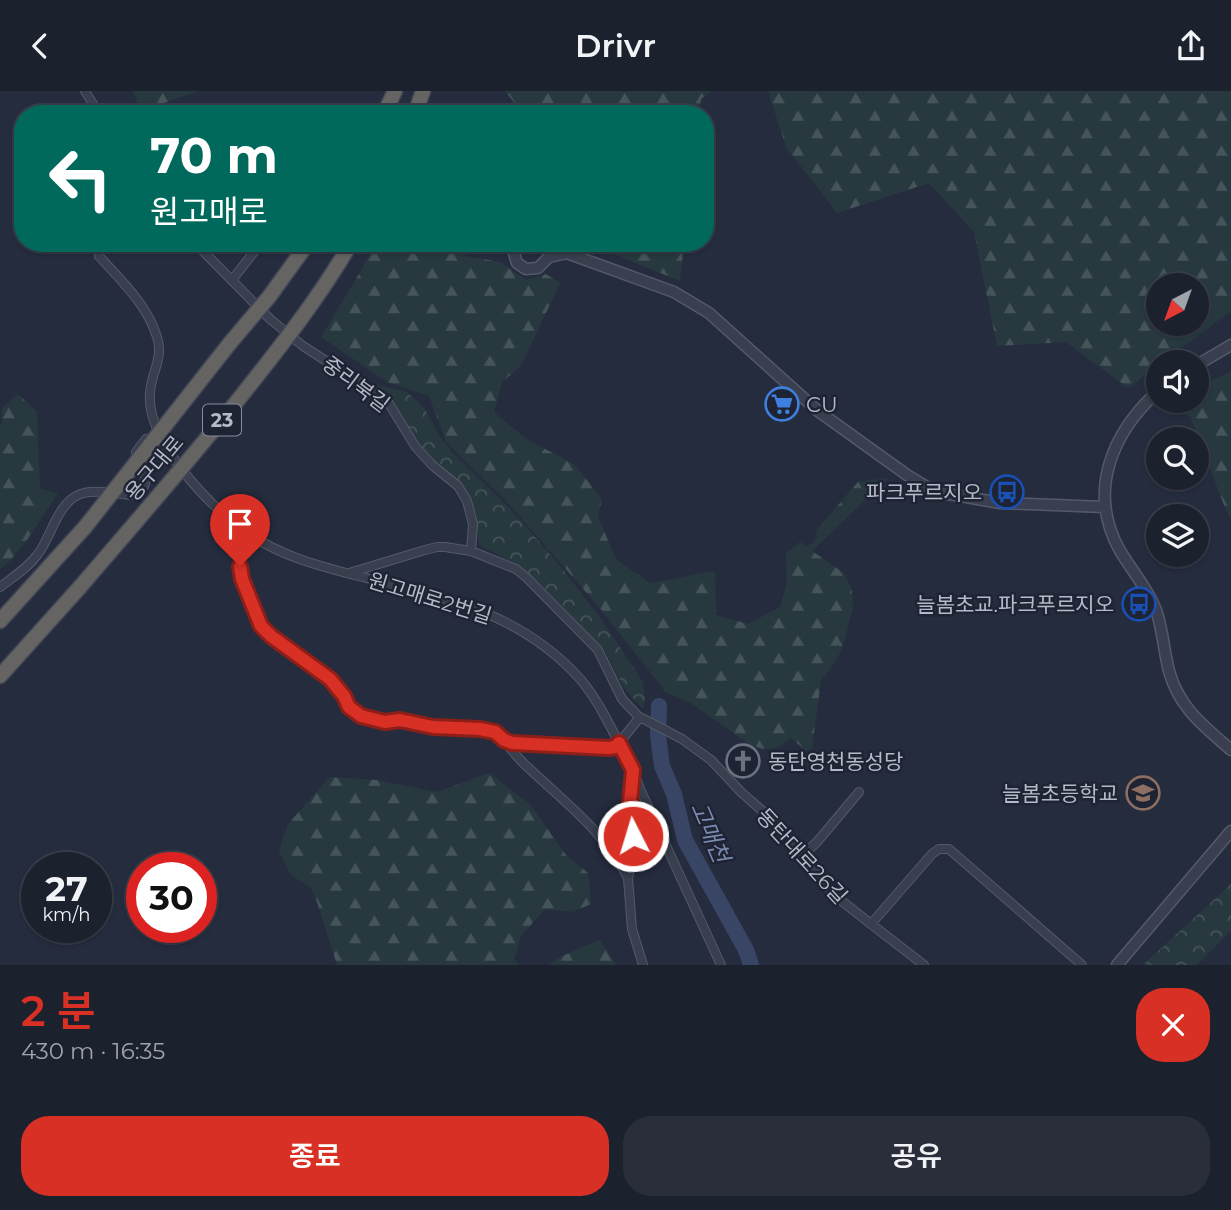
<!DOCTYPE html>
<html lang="ko">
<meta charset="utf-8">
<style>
:root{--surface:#1c212e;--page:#292e3a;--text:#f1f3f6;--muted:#a0a3aa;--line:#3a3e4a;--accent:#d93025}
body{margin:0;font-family:Montserrat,"Noto Sans KR",sans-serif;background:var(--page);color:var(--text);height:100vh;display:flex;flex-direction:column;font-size:26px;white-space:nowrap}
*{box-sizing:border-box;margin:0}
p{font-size:23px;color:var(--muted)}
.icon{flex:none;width:38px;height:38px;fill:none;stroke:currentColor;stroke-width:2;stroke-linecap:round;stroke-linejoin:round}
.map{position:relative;height:874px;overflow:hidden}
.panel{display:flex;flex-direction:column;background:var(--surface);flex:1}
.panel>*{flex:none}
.top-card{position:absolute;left:14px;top:14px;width:700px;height:147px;border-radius:28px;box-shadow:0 2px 5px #0004,0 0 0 2px var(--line);background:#00695c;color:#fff;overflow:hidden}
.needle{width:46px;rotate:221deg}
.fabs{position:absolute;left:1146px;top:182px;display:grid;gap:14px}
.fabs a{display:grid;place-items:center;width:63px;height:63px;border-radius:50%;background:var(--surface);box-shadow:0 2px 5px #0004,0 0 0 2px var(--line);font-size:35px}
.speed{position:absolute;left:21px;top:761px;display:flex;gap:14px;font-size:35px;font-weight:700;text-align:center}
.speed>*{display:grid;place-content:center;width:91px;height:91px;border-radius:50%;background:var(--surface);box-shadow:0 2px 5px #0004,0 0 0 2px var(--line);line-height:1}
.speed small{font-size:18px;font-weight:400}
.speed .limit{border:10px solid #d22;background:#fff;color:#111}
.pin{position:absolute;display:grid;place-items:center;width:60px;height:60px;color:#fff;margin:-72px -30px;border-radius:50% 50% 50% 0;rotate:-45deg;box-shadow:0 0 7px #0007}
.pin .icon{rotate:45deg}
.me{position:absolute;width:77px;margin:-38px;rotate:355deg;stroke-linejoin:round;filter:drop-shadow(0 0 5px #0008)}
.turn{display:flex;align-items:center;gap:24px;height:147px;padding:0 21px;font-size:32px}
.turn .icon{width:91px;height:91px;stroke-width:2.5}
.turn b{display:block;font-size:49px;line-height:60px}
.round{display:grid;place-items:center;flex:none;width:74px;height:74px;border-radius:28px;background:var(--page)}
.head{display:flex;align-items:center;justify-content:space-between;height:119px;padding:0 21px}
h1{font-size:42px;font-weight:600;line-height:52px;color:var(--accent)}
.action{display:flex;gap:14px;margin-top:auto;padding:14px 21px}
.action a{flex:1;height:80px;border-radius:28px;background:var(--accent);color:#fff;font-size:28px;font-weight:600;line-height:80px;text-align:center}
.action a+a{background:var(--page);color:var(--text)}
header{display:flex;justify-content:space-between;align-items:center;height:91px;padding:0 21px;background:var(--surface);font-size:32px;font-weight:600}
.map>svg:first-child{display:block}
.forest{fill:url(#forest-firs);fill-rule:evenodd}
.park{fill:url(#park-crowns)}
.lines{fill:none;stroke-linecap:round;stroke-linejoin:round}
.river{stroke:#394565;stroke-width:16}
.minor-casing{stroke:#545a69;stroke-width:10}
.tertiary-casing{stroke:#545a69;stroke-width:13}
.trunk-casing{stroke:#414756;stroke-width:17}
.minor{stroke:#393f4e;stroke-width:8}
.tertiary{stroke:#393f4e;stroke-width:10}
.trunk{stroke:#666462;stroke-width:14}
.trunk-bridge-casing{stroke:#414756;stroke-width:17;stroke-linecap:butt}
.trunk-bridge{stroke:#666462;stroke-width:14}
.route-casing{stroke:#8d1f18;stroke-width:18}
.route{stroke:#d93025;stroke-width:12}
.labels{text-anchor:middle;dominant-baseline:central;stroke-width:5;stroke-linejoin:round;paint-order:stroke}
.shield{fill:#1e2433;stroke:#888d9c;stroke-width:2}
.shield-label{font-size:19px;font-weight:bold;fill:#b5bac9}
.street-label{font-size:21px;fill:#b5bac9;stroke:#1e2433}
.poi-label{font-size:21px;fill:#b5bac9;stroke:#1e2433;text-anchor:end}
.water-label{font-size:23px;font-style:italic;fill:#7c8cb1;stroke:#1e2433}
</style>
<header><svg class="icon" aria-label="back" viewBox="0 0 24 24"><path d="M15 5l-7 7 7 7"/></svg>Drivr<svg class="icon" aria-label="share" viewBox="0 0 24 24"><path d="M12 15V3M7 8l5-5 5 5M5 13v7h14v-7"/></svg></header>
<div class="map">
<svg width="1231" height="874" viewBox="0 0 1231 874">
<defs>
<pattern id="forest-firs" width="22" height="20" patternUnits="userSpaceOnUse" patternTransform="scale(1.75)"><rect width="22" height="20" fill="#27393f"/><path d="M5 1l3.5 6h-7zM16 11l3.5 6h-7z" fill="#445459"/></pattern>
<pattern id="park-crowns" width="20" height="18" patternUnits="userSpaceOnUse" patternTransform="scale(1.75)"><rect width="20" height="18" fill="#27393f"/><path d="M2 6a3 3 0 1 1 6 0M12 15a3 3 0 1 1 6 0" fill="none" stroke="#445459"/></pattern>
</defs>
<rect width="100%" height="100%" fill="#252c3e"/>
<!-- forest -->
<path class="forest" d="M133,0h65l-57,20z
M505,0h207l-11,8 -2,15h-178v-3z
M768,0h463v220l-69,51h-4v3l-30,23 -62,-46 -69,4 -23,-114 -45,-49 -92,30 -51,-66zM1197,194v39h-39v-39z
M375,152h82l9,13 34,6 26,18 20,-6 14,9 -39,83 -19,16 -8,30 31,26 50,27 27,34 -4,18 18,42 34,24 65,-12 1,44 32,9 32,-17 7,-24 -1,-30 14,-11 6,4 7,-3 4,-5 -2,-6 43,-50 30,-4 -76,73 32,22 8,18 1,16 -10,39 -6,13 -16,22 -9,67 -6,3 -15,-13 -9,7 -11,4h-8l-13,-4 -59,-42 -25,-11 -67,-85 -92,-105 -61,-60 -17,-46 -42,-14 -66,-45 41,-68z
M587,152h97l-4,38z
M1231,281v147l-6,-11 -34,-90 -26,-17h32v-15z
M18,303l19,18 3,77 18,4c-14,21 -39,64 -58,76v-144l2,-2v-15z
M489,682l40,30 37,52 22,18 3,31 -19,8 -27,-3 -24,27 -7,23 6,6h-183l-20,-63 -6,-14 -20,-13 -12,-24 9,-27 42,-47 47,3 60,12z
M600,849l16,25h-68l12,-8z"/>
<!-- park -->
<path class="park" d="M376,294l31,7 18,17 14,26 13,17 66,65 43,50 40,52 42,63 2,16 -2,11 -19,-21 -20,-39 -65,-67 -21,-17 -39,-20 -2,-17 -9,-32 -44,-46 -23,-36z
M1231,793v47l-34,34h-54z"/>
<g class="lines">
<!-- river -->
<path class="river" d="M659,615l-1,29 4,31 12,28 11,46 61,110 5,15"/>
<defs>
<path id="minor" d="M85,0l14,23
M98,152l1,13c22,25 48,48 58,81 7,21 -6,36 -7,56 -4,47 57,110 92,136 33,25 73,36 112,46 86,22 165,35 227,105 16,19 27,42 38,63l21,-26
M195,152l75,76 33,27 62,40 23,16 27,44 17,19 26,21 9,15 6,23 -2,27
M232,189l29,-37
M244,439l-5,21 3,28 19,47 10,10 58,43 15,17 5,11 12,9 24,6 15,-2 34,7 46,2 15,3 9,8 8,3 97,5 6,-1 4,-4 14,27 7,19 81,176
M349,482l76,-23 12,-3h8l26,4 45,18 11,9 71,72 24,49 16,17 44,23 29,21 31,33 40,35 15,17 26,37 15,16 33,26 61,-70 7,-5h10l133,116
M0,496c13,-10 28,-19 38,-33 13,-17 19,-49 40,-59 13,-7 40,-1 55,0 23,-9 8,-28 3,-43l10,-13 8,-1
M505,650c11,17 26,29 41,43 31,28 63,56 82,94
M633,682l-4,40 4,23 -1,14 -1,15 -3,13 4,51 11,36
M804,763l13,-12 42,-50
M871,833l53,41"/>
<path id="tertiary" d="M519,152l-6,7 4,13 9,6 12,-1 11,-11 18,-4
M539,152l135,49 35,21 109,98 89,64 30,18 18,2 45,8 104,4
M1197,274l34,-20
M1158,300c-45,41 -71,99 -39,158 12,21 30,41 38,64 6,19 7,39 12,58 10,37 35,55 62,79
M1117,874l114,-134"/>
<path id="trunk" d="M384,23l11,-23
M415,23l8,-23
M0,530l86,-95
M0,585l80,-89"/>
</defs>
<!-- minor casing -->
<use href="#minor" class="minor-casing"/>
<!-- tertiary casing -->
<use href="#tertiary" class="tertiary-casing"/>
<!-- trunk casing -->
<use href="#trunk" class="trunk-casing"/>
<!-- minor -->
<use href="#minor" class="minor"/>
<!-- tertiary -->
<use href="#tertiary" class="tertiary"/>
<!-- trunk -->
<use href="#trunk" class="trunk"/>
<defs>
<path id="trunk-bridge" d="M86,435l144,-183 39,-46 39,-54
M80,496c55,-64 110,-127 162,-192 39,-49 77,-97 109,-152"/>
</defs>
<!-- trunk-bridge casing -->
<use href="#trunk-bridge" class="trunk-bridge-casing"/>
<!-- trunk-bridge -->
<use href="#trunk-bridge" class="trunk-bridge"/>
</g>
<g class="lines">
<defs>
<path id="route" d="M240,475l2,13 19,47 10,10 59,43 14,17 5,11 12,9 24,6 15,-2 33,7 47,2 15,3 9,8 8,3 97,5 6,-1 4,-4 14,27 -4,43 4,23"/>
</defs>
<!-- route casing -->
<use href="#route" class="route-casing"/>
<!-- route -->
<use href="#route" class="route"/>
</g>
<!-- icons -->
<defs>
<symbol id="supermarket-ring" viewBox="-11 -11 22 22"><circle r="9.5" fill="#1e2433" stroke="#3f7fe0" stroke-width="1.5"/><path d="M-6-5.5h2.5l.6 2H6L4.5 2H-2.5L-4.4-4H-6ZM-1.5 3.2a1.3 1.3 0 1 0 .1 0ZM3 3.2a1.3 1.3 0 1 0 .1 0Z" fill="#3f7fe0"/></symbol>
<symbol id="bus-ring" viewBox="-11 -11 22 22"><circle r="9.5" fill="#1e2433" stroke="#1a4fb4" stroke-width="1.5"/><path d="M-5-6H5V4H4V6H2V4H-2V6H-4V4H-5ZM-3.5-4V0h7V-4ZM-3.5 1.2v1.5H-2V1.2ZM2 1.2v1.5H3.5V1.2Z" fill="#1a4fb4"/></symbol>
<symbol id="church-ring" viewBox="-11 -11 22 22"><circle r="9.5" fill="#1e2433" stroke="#6b7280" stroke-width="1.5"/><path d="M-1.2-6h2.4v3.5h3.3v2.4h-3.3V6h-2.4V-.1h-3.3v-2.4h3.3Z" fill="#6b7280"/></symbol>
<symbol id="school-ring" viewBox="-11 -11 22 22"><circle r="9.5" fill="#1e2433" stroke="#8d6e63" stroke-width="1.5"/><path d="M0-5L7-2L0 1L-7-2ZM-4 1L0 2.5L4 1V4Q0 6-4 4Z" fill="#8d6e63"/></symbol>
</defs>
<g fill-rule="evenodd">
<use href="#supermarket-ring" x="763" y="294" width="38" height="38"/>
<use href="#bus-ring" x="988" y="382" width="38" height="38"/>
<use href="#bus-ring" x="1120" y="494" width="38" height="38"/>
<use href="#church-ring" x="724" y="651" width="38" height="38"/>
<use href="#school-ring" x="1124" y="683" width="38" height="38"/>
</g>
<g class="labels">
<!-- shield labels -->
<rect class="shield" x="203" y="313.5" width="38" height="31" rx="5"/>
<g class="shield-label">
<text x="222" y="329">23</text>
</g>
<!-- street labels -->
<g class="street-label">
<text transform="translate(356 293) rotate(37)">중리북길</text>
<text transform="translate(154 377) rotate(-50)">용구대로</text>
<text transform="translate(430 507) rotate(17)">원고매로2번길</text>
<text transform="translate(802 765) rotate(47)">동탄대로26길</text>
</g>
<!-- poi labels -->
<g class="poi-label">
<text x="806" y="313" text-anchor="start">CU</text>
<text x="982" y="401">파크푸르지오</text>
<text x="1114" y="513">늘봄초교.파크푸르지오</text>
<text x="768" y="670" text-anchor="start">동탄영천동성당</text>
<text x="1118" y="702">늘봄초등학교</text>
</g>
<!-- water labels -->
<g class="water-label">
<text transform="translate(710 741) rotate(67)">고매천</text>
</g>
</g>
</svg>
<div class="fabs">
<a><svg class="needle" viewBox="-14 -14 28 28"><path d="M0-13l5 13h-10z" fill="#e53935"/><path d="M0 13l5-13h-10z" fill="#a0a3aa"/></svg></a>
<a><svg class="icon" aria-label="sound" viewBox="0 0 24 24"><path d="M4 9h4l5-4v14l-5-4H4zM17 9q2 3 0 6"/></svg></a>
<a><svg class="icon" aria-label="search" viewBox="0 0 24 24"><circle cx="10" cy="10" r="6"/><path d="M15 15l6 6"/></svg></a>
<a><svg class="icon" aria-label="layers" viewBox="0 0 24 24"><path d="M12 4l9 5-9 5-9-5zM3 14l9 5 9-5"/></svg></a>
</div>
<div class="speed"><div>27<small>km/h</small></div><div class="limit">30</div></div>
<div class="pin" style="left:240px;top:475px;background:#d93025"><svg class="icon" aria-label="arrive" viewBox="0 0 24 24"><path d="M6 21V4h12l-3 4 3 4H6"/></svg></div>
<svg class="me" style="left:633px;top:745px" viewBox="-20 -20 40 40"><circle r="17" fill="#d93025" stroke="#fff" stroke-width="3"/><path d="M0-11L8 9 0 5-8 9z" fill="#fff"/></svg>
<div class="top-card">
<div class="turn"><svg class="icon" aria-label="left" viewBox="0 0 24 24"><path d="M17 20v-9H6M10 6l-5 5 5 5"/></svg><div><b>70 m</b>원고매로</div></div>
</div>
</div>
<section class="panel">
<div class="head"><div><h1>2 분</h1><p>430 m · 16:35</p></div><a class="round" style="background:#d93025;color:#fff"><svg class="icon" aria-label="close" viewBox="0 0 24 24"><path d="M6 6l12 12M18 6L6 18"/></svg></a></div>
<div class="action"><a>종료</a><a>공유</a></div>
</section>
